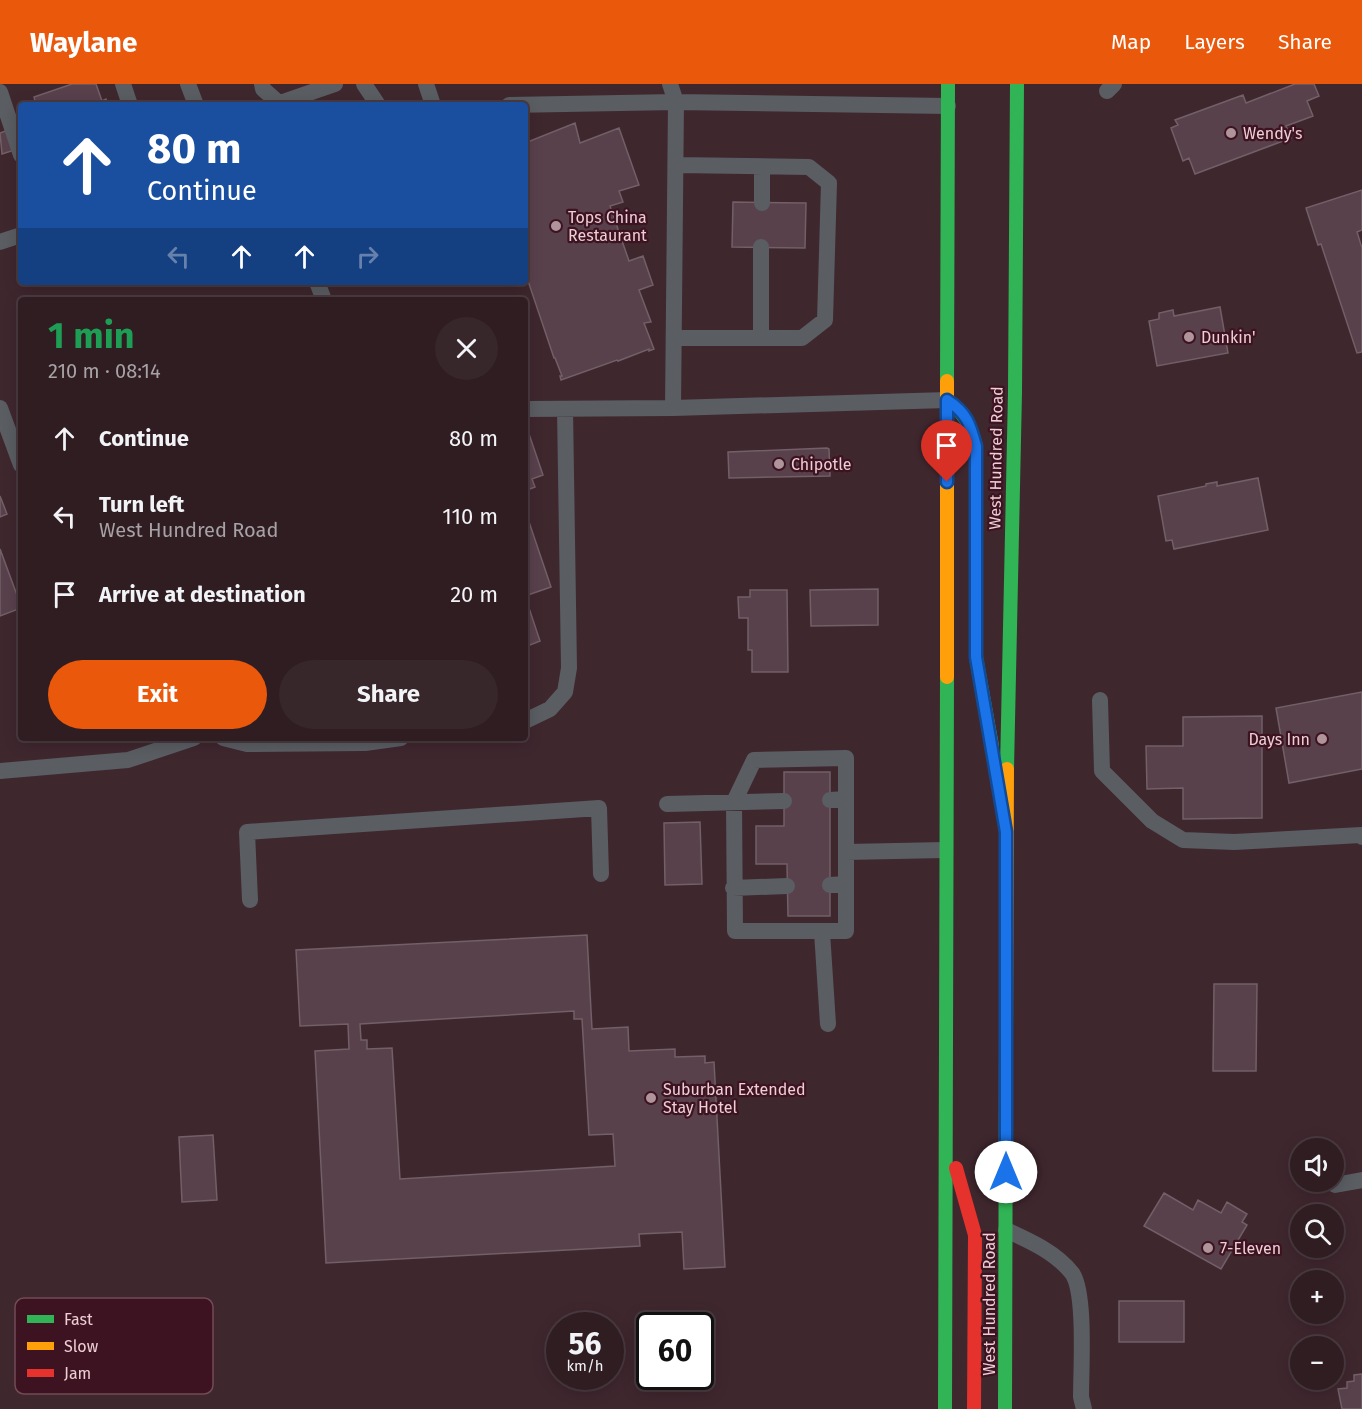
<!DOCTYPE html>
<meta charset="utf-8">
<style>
:root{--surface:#2f1d22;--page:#37262a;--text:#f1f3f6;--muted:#a7a2a5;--line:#4a3b40;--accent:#ea580c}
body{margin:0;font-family:"Fira Sans",sans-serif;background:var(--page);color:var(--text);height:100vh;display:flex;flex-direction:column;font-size:22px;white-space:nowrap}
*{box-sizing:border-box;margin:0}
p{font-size:20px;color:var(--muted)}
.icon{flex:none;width:33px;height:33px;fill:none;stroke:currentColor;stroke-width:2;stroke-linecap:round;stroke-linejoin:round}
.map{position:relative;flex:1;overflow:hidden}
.details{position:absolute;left:18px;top:213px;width:510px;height:444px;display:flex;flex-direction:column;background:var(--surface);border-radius:6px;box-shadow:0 3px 15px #0003,0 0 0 2px var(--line)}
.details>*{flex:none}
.top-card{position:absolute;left:18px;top:18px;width:510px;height:183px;border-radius:6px;box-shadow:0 3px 15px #0003,0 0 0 2px var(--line);background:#1a4fa0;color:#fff;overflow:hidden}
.buttons{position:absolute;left:1290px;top:1054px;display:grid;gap:12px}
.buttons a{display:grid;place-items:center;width:54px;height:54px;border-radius:50%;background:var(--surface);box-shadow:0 3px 15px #0003,0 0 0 2px var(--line);font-size:30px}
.speed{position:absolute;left:546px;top:1228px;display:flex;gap:12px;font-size:30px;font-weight:700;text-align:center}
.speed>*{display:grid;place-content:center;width:78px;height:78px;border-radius:50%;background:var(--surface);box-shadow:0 3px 15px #0003,0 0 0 2px var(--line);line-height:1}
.speed small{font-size:15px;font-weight:400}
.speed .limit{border:3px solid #111;border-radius:9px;background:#fff;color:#111}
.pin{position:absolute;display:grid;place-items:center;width:51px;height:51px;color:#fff;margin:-62px -26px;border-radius:50% 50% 50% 0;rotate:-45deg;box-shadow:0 0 6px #0007}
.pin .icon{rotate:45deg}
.me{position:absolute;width:66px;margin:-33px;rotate:0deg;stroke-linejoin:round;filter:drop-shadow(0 0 4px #0008)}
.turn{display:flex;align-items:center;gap:21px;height:126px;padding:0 30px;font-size:27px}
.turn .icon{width:78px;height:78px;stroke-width:2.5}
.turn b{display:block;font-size:42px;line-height:51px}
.lanes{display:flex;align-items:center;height:57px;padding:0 30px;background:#0003;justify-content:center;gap:30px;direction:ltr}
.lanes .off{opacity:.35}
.round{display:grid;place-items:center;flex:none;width:63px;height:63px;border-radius:32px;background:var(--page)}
.head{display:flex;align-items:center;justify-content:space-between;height:102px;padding:0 30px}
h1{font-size:36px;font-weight:700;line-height:45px;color:#1e9e55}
.action{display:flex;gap:12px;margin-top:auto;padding:12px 30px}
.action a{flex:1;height:69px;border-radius:36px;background:var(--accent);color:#fff;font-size:24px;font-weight:700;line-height:69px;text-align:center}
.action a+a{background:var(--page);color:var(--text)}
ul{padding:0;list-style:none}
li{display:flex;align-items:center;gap:18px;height:78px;padding:0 30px}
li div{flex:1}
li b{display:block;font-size:22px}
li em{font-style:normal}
header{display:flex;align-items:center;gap:36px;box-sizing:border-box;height:84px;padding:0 30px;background:var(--accent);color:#fff}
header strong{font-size:28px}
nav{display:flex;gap:33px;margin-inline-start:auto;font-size:21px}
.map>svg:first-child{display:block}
.building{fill:#59414c;stroke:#725f67;stroke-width:1.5;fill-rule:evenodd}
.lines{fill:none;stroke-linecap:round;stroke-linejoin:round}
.lane{stroke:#5a5d62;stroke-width:16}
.fast{stroke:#30b455;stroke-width:14}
.slow{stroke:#ff9f0a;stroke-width:14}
.jam{stroke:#e5322d;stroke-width:14}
.route-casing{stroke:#114b97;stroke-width:15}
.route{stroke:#1a73e8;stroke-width:10}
.poi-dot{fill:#b0949b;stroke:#3e1321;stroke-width:2}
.labels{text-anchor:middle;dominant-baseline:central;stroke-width:4.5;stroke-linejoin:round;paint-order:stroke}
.poi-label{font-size:16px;fill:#edcfd6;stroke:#3e1321;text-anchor:start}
.street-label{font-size:16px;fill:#edcfd6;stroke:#3e1321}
.key{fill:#3e1321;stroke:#734b57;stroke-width:1.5}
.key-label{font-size:16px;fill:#edcfd6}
</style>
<header>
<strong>Waylane</strong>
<nav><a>Map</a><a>Layers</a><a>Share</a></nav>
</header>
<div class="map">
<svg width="1362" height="1325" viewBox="0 0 1362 1325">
<rect width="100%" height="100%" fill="#3f272e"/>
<!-- building -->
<path class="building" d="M72,0h24l6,17 4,-2 2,6h-72l-2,-8z
M1295,0h19l5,12 -12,5 6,15 -27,10 5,12 -96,36 -6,-16 -6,3 -12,-33 7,-3 -3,-5 68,-25 3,8z
M575,39l5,20 39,-15 20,57 -20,6 4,11 -13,4 19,55 14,-5 10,29 -14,5 12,32 -7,1 10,26 -5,2v-2l-31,12 -1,-1 -56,20 -1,-4h2l-7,-18h-1l-29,-86v-129z
M21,41v23l-19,6 -2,-21z
M1362,106v40l-5,2 5,16v104l-5,1 -36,-109 -3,1 -12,-37z
M733,118l73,1 -1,45 -73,-1z
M1220,223l8,46 -71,13 -8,-45 10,-2v-6l14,-3 1,6z
M528,347l15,44 -11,4 3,8 -10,4v-58z
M827,364l2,1 1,27 -101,2 -1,-26z
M1258,394l10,52 -94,19 -2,-9 -6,1 -8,-45 48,-10v-2l11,-2v4z
M0,412l7,18 -7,3z
M525,426l26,77 -26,9 15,45 -15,6z
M0,465l21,57v2l-21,8z
M878,505v36l-67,1 -1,-36z
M750,506h37l1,82h-36v-22h-4v-32h-9l-1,-21h12z
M1362,608v77l-73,14 -13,-75z
M1262,632v102l-79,1v-31l-36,1 -1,-43h37v-29z
M784,688h46v144h-42l-1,-52h-31v-38h28z
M700,738l2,62 -37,1 -1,-62z
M587,851l5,94 36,-2 1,24 46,-2v8l30,-1v7l9,-1 11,205 -41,2 -2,-37 -43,2 1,12 -314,17 -11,-212 34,-2 -1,-25 -48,2 -4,-76zM574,927v8h8l7,116 24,-1 2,32 -215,13 -8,-131 -25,1v-9h-6l-1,-16z
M1214,900h43l-1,87h-43z
M213,1051l4,65 -35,2 -3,-65z
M1164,1109l29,17 5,-10 23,13 6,-11 20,12 -5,8 5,3 -26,44 -77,-43z
M1119,1217h65v41h-65z
M1362,1290v35h-20l-4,-20 9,-1v-6l7,-1v-6z"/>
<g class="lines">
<!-- lane -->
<path class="lane" d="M123,0l7,21
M188,0l8,21
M262,0l1,5 18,16
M364,0l14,21
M426,0l7,21
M670,0l6,18 -3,306
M1107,7l7,-7
M0,8l21,63
M280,19l55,-19
M509,21l167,-3 272,4
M762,83v36
M0,158l21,-7
M317,198l7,18
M674,254h128l23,-18 4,-137 -20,-16 -133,-2
M761,254v-91
M0,324l21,57
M525,325l148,-1 274,-8
M1100,616l2,71 50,50 31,19 51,2 127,-7 1,2
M525,637l25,-12 15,-17 4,-24 -4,-259
M223,654l24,6 118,-1 36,-5
M0,687l128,-11 66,-22
M830,716l16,-1
M667,720l117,-3
M846,768v-94l-92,2 -20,42 1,129h111v-79l99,-2
M830,801l16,-1
M733,804l54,-2
M250,816l-3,-68 352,-24 2,66
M822,848l6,92
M1335,1101l27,-5
M1006,1146c24,11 49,22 66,43 14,19 9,97 9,124l3,12"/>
<!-- fast -->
<path class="fast" d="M947,297l1,-297
M947,316c17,12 24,26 29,46v211l16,89
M1007,685l8,-377 2,-308
M945,1325l2,-732
M1005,1325l1,-381"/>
<!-- slow -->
<path class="slow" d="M947,593v-296
M1006,944l1,-259"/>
<!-- jam -->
<path class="jam" d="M956,1084l19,67 -1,174"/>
</g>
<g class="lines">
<defs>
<path id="route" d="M947,398v-82c20,13 23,24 29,46v211l30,175v340"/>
</defs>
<!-- route casing -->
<use href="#route" class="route-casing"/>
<!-- route -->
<use href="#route" class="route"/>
</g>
<!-- markers -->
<g class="poi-dot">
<circle cx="1231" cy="49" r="6"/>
<circle cx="556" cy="142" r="6"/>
<circle cx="1189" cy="253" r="6"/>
<circle cx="779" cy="380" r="6"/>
<circle cx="1322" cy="655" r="6"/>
<circle cx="651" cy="1014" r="6"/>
<circle cx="1208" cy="1164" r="6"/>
</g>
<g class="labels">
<!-- poi labels -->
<g class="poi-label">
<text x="1243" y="49">Wendy's</text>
<text x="568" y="133">Tops China<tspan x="568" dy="18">Restaurant</tspan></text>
<text x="1201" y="253">Dunkin'</text>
<text x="791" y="380">Chipotle</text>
<text x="1310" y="655" text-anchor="end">Days Inn</text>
<text x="663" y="1005">Suburban Extended<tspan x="663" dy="18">Stay Hotel</tspan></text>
<text x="1220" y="1164">7-Eleven</text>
</g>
<!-- street labels -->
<g class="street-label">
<text transform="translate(996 374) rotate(-89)">West Hundred Road</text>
<text transform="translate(989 1220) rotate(-90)">West Hundred Road</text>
</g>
</g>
<!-- legend -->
<rect x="15" y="1214" width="198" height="96" rx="9" class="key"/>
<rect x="27" y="1231" width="27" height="8" fill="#30b455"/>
<rect x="27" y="1258" width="27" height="8" fill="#ff9f0a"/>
<rect x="27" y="1285" width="27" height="8" fill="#e5322d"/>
<g class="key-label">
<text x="64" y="1241">Fast</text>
<text x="64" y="1268">Slow</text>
<text x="64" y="1295">Jam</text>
</g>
</svg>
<div class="buttons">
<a><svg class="icon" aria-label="sound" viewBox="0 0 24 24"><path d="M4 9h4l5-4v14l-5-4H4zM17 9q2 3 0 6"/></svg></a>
<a><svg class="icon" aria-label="search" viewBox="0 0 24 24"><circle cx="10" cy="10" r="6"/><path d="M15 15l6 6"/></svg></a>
<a>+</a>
<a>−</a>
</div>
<div class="speed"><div>56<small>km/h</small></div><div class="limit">60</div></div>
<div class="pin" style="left:947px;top:398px;background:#d93025"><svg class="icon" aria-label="arrive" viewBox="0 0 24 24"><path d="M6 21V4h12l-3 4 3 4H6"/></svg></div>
<svg class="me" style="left:1006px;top:1088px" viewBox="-20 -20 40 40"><circle r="19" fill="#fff"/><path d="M0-13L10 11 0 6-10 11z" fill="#1a73e8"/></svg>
<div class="top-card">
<div class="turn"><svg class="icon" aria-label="ahead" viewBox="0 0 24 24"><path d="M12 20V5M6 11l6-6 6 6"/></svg><div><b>80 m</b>Continue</div></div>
<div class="lanes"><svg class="icon off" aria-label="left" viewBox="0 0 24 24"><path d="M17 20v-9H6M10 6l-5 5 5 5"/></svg><svg class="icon" aria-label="ahead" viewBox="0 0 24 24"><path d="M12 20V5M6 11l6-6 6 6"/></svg><svg class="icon" aria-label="ahead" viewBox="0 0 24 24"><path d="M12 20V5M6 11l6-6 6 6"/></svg><svg class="icon off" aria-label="right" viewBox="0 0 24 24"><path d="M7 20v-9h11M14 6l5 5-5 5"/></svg></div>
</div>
<section class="details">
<div class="head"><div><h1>1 min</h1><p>210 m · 08:14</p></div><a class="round"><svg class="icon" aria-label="close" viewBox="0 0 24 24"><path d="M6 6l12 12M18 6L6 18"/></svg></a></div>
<ul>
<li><svg class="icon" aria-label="ahead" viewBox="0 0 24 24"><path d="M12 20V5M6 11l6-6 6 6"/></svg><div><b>Continue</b></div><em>80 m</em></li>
<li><svg class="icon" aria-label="left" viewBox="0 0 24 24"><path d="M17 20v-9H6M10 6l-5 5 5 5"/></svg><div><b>Turn left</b><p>West Hundred Road</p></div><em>110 m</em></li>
<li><svg class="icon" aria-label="arrive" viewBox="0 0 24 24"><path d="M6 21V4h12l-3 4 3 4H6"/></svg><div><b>Arrive at destination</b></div><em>20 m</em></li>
</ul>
<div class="action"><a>Exit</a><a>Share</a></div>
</section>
</div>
